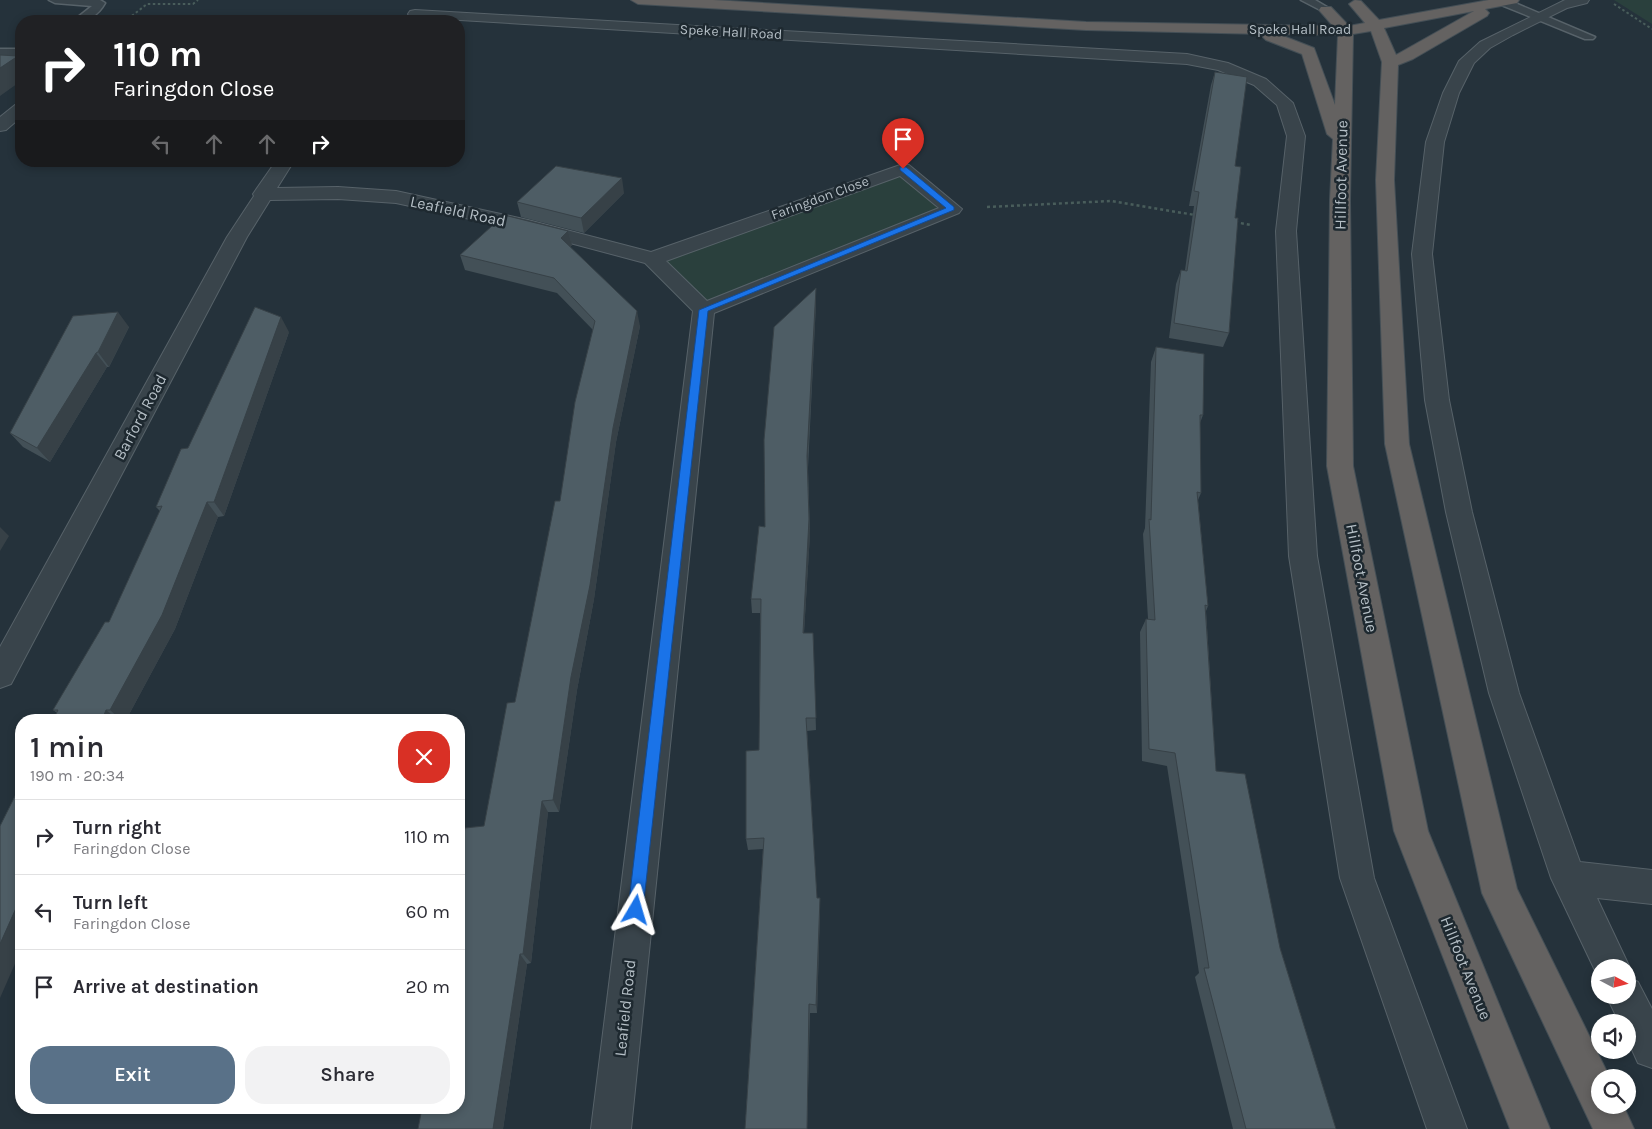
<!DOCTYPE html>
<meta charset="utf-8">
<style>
:root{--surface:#fff;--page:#f2f2f3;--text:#2b2b33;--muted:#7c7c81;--line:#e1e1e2;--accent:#597188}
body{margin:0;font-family:Karla,sans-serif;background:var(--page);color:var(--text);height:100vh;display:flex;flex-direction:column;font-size:19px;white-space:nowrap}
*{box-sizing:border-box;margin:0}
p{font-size:16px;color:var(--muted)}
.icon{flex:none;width:28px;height:28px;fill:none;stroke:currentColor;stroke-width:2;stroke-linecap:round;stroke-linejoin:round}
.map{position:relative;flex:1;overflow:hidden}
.drawer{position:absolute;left:15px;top:714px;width:450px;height:400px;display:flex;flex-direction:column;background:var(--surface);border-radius:20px;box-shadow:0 2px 8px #0003}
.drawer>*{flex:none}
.banner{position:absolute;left:15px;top:15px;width:450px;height:152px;border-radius:20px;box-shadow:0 2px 8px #0003;background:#202124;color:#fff;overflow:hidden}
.needle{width:32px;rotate:97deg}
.fabs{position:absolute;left:1591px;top:959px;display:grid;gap:10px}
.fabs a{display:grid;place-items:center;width:45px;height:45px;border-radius:50%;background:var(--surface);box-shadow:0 2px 8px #0003;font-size:25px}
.pin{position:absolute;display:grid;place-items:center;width:42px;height:42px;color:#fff;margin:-51px -21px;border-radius:50% 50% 50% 0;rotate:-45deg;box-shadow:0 0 5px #0007}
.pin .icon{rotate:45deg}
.me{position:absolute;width:55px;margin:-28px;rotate:7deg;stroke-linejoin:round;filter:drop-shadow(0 0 4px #0008)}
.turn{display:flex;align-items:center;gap:18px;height:105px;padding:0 15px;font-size:22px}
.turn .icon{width:65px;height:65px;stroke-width:2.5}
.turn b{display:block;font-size:35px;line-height:42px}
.lanes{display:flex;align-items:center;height:48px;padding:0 15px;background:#0003;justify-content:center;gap:25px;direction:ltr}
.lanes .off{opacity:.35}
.round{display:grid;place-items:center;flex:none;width:52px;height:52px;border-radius:20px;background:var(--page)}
.headline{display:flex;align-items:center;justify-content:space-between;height:85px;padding:0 15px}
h1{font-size:30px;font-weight:600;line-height:38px}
.action{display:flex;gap:10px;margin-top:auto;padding:10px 15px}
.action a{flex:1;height:58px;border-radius:20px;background:var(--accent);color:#fff;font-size:20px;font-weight:600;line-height:58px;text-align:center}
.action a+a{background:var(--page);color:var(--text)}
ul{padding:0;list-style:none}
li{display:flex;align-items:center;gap:15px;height:75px;padding:0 15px;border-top:1px solid var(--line)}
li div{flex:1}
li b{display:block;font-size:19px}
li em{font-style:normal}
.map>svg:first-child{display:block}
.green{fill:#2a403d}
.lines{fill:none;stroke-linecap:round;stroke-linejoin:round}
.service-casing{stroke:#576269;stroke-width:3}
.minor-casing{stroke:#576269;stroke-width:2}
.trunk-casing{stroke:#444f56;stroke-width:2}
.path-far1{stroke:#495d5b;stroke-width:2;stroke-dasharray:2.5 2.5;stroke-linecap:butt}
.path{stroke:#495d5b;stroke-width:2.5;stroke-dasharray:3 3;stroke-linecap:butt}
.service{fill:#39444b;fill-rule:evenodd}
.minor{fill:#39444b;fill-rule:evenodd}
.trunk{fill:#646261;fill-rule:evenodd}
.wall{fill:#435057}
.shaded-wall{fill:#374147}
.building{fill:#4e5d65;stroke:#374147}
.route{fill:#1a73e8;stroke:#114b97}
.labels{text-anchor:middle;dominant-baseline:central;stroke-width:5;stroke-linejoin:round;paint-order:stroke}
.far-street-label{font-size:14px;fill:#b5bfc6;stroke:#1e2930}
.street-label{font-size:16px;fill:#b5bfc6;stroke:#1e2930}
</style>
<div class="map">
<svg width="1652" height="1129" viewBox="0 0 1652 1129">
<rect width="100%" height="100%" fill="#25323b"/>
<!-- green -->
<path class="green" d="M1614,0h38v24z
M903,169l49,40 -248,101 -52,-51z"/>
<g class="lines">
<defs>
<path id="service" d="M49,0h51l5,3c-7,13 -17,18 -32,18l19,-15 -37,-3z
M1301,0h14l17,10 -6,3z
M1499,0h9l87,37 -2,2h-8l-86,-35z
M0,49h21v8h-21z"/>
<path id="minor" d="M1565,0h24l-2,3 -20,5 -54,27 -23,13 -16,15 -15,30 -15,49 -12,112 17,146 23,112 47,181 61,169 72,8v34l-55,-6 33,70 -2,7v-7h-28v13l-49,-103 -62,-185 -43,-181 -21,-112 -13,-146 14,-112 17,-49 16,-32 21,-19z
M415,10l772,44 41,9 38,16 27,24 12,33 -9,95 21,325 57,322 93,251h-40l-87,-251 -51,-322 -13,-325 11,-95 -10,-31 -23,-20 -36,-15 -31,-6 -777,-47 -2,-3 2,-3z
M21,104v13l-15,13 -6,1v-14l15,-12z
M276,161h18l-17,27 61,-1 58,4 132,29 123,32 252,-88 6,1 53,44 -3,4 -245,100 -83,816h-40l102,-818 -48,-48 -120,-32 -129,-28 -58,-4 -68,1 -23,37 -236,447 -11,4v-41l227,-410 27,-41 -1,-2zM900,176l39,32 -232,93 -41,-40z
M1628,977l10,5 14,27v59l-14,-5 -10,-22v-19h-9l-13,-27h22z"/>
<path id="trunk" d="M631,0h82l373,22 247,4 -14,-16 2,-3h10l18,19 16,-3 -16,-19 6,-4 6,1 18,19 110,-20h30l-2,3 -32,6 4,4 -2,3 -74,43 -15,6 -4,115 15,264 108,445 93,189h-10v27h23l11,24h-41l-111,-236 -97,-449 -9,-264 6,-118 -11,-31 -18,3 -3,166 3,266 75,365 122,298h-40l-116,-298 -67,-365 3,-266 3,-61 -6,-5 -25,-80 -36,-14 -3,-3 2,-3 -179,-4 -448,-26zM1474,11l-78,44 -12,-27zM1278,34l60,1 -3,70 -21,-57z"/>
</defs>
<!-- service casing -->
<use href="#service" class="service-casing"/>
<!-- minor casing -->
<use href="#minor" class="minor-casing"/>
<!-- trunk casing -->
<use href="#trunk" class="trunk-casing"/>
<!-- path-far1 -->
<path class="path-far1" d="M1614,4l38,25
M128,19l19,-15h46l5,-4"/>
<!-- path -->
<path class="path" d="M987,207l124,-6 84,14
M1235,222l16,3"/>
<!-- service -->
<use href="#service" class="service"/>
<!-- minor -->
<use href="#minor" class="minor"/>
<!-- trunk -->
<use href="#trunk" class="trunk"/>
</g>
<!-- wall -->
<path class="wall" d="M1215,72l20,94v52l-6,115 -6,14 -54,-9 7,-54 5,-14h4l9,-64h-5l22,-121z
M624,193l-40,40 -63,-16 -4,-15z
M568,231l4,14 -2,2 70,79 -24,116 -22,157 -17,91 -18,122h-11l-17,151 -4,1 -24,165 -19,-303 31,-124 45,-201 33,-171 -36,-37 -92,-23 -5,-15z
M816,303l-8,165 2,66 -6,99h9l3,97 -9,1 10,167 3,10 -3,105h-7l-3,116h-62l18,-280 -15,1 -2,-11 13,-89 1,-137h-8l-1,-14 14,-72z
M73,316l56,11 -20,40h-2l-57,95 -27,-15 -13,-14z
M289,332l-65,184 -6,1 -43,112 -49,91h-73l4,-7 -4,-3 56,-88 51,-111 -4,-4 32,-59z
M1156,347l47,68 -3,8 1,70 -3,7 10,106 -2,5 10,160 64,177 56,181h-103l-38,-152 4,-4 -32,-207 -25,-5 -2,-129 6,-13h2l-5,-85 2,-6 6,-166z"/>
<!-- shaded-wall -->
<path class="shaded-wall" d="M18,56l3,5v20l-21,15v-28z
M622,178l2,15 -40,40 -3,-15z
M568,231l4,14 -7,8 -4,-15z
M816,288v15l-9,167v-14z
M637,311l3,15 -24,116 -22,157 -17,91 -18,122 -6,-12 18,-123 42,-249z
M118,312l11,15 -20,40 -11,-15z
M281,317l8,15 -65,184 -10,-14z
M96,353l11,14 -57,95 -13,-14z
M207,502l11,15 -43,112 -49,91h-5l-11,-10z
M809,519l1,15 -7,113v-14z
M0,527l9,9 -9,15z
M106,710l12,10h-16z
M542,801l6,11 -17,151 -8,-9z
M21,897v53l-21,48v-54z
M820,898v10l-3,105 -1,-8z
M520,954l7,10 -24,165h-10z"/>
<!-- building -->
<path class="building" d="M0,55l18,1 -18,12z
M1215,72l32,5 -12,89 6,1 -6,51h3l-9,115 -55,-10 7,-53 6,1 12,-79 -5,-1z
M556,166l66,12 -41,40 -64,-16z
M504,215l64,16 -7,7 76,73 -24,117 -23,157 -19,92 -18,123 -11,1 -19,153h-3l-27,175h-75l4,-21h37v-244l6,-36 19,-2 23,-123 8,-1 40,-201h5l15,-99 20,-81 -41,-43 -94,-23z
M816,288l-9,168 2,63 -6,114h10l3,85h-10l11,180h3l-4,107 -7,-1 -2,125h-62l19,-291 -18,1v-88l13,-1 2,-151h-10l8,-73 6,1 -1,-87 10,-113z
M255,307l26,10 -67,185h-7l-45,113 -52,95h-4l-4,10h-49l5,-10h-5l52,-88h4l53,-116 -6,1 25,-58 7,-1z
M118,312l-20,40 -2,1 -59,95 -27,-15 63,-117z
M1156,347l48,7 -1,61h-3l1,78 -4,-1 11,114 -3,-1 11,166 29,3 35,174 56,181h-90l-42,-161h5l-34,-215 -26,-4 -3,-130 9,1 -6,-101 2,1z
M21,784v113l-21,47v-118z"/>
<!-- route -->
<path class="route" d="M900,167h6l48,40v3l-246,101 -65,599 -2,6 -5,2 -5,-2 -3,-6 71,-600 247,-102 -46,-38z"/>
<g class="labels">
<!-- far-street labels -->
<g class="far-street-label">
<text x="1300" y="29">Speke Hall Road</text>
<text transform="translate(731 32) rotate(3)">Speke Hall Road</text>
<text transform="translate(820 198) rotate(-20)">Faringdon Close</text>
</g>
<!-- street labels -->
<g class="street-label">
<text transform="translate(1341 175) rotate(-89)">Hillfoot Avenue</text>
<text transform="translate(458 211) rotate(12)">Leafield Road</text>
<text transform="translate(140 417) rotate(-62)">Barford Road</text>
<text transform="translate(1362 578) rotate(79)">Hillfoot Avenue</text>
<text transform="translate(1466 968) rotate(68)">Hillfoot Avenue</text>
<text transform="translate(625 1008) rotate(-84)">Leafield Road</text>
</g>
</g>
</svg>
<div class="fabs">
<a><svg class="needle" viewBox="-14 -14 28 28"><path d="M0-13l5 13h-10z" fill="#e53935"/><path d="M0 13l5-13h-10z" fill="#7c7c81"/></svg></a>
<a><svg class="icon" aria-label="sound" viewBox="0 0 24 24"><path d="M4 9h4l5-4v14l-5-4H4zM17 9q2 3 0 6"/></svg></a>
<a><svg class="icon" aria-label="search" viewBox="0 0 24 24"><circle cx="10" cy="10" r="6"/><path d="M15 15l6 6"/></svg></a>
</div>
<div class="pin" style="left:903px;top:169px;background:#d93025"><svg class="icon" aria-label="arrive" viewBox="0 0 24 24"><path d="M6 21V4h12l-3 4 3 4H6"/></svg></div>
<svg class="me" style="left:636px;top:910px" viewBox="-20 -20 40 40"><path d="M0-17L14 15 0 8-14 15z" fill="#1a73e8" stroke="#fff" stroke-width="4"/></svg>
<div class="banner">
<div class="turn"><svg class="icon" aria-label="right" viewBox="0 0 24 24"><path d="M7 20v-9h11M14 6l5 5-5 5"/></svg><div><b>110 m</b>Faringdon Close</div></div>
<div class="lanes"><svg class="icon off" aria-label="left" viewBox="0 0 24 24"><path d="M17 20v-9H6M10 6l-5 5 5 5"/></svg><svg class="icon off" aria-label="ahead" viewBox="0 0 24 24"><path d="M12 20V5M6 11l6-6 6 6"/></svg><svg class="icon off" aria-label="ahead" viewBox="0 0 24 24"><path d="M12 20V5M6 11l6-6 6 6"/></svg><svg class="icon" aria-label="right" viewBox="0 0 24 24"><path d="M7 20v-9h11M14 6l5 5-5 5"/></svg></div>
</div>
<section class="drawer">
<div class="headline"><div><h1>1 min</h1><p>190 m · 20:34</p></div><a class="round" style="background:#d93025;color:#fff"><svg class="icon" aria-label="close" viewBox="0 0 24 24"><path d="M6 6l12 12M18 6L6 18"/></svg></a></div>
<ul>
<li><svg class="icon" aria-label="right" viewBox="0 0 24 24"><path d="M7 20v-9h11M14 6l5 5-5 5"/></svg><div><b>Turn right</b><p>Faringdon Close</p></div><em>110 m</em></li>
<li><svg class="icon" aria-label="left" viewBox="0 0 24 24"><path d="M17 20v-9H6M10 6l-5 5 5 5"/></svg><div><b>Turn left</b><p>Faringdon Close</p></div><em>60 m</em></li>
<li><svg class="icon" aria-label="arrive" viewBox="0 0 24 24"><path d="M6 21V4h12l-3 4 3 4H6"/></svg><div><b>Arrive at destination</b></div><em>20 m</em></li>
</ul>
<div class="action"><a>Exit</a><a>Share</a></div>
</section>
</div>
